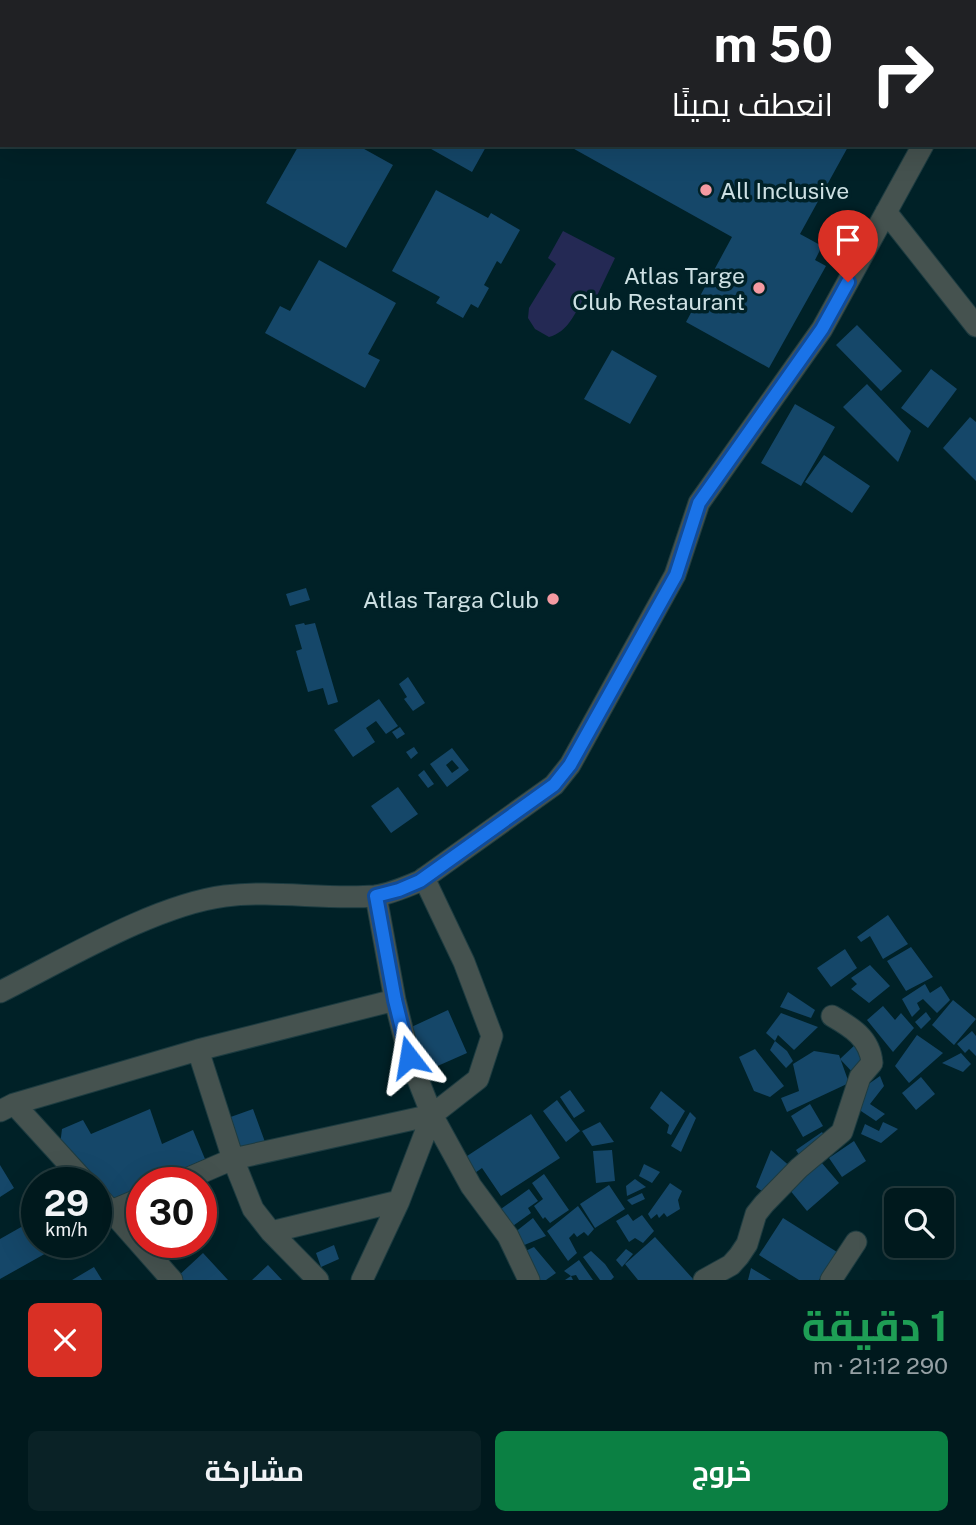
<!DOCTYPE html>
<html lang="ar">
<meta charset="utf-8">
<style>
:root{--surface:#00191d;--page:#0a2226;--text:#f1f3f6;--muted:#95a0a4;--line:#22383b;--accent:#0b8043}
body{margin:0;font-family:"Public Sans",Cairo,sans-serif;background:var(--page);color:var(--text);direction:rtl;height:100vh;display:flex;flex-direction:column;font-size:26px;white-space:nowrap}
*{box-sizing:border-box;margin:0}
p{font-size:23px;color:var(--muted)}
.icon{flex:none;width:38px;height:38px;fill:none;stroke:currentColor;stroke-width:2;stroke-linecap:round;stroke-linejoin:round}
.map{position:relative;height:1280px;overflow:hidden;direction:ltr}
.side{display:flex;flex-direction:column;background:var(--surface);flex:1}
.side>*{flex:none}
.guide{position:absolute;left:0px;top:0px;width:976px;height:147px;box-shadow:0 7px 28px #0002,0 0 0 2px var(--line);direction:rtl;background:#202124;color:#fff;overflow:hidden}
.buttons{position:absolute;left:884px;top:1188px;display:grid;gap:14px}
.buttons a{display:grid;place-items:center;width:70px;height:70px;border-radius:10px;background:var(--surface);box-shadow:0 7px 28px #0002,0 0 0 2px var(--line);font-size:35px}
.speed{position:absolute;left:21px;top:1167px;display:flex;gap:14px;font-size:35px;font-weight:700;text-align:center}
.speed>*{display:grid;place-content:center;width:91px;height:91px;border-radius:50%;background:var(--surface);box-shadow:0 7px 28px #0002,0 0 0 2px var(--line);line-height:1}
.speed small{font-size:18px;font-weight:400}
.speed .limit{border:10px solid #d22;background:#fff;color:#111}
.pin{position:absolute;display:grid;place-items:center;width:60px;height:60px;color:#fff;margin:-72px -30px;border-radius:50% 50% 50% 0;rotate:-45deg;box-shadow:0 0 7px #0007}
.pin .icon{rotate:45deg}
.me{position:absolute;width:77px;margin:-38px;rotate:346deg;stroke-linejoin:round;filter:drop-shadow(0 0 5px #0008)}
.turn{display:flex;align-items:center;gap:24px;height:147px;padding:0 28px;font-size:32px}
.turn .icon{width:91px;height:91px;stroke-width:2.5}
.turn b{display:block;font-size:49px;line-height:60px}
.round{display:grid;place-items:center;flex:none;width:74px;height:74px;border-radius:10px;background:var(--page)}
.summary{display:flex;align-items:center;justify-content:space-between;height:119px;padding:0 28px}
h1{font-size:42px;font-weight:700;line-height:52px;color:#1e9e55}
.action{display:flex;gap:14px;margin-top:auto;padding:14px 28px}
.action a{flex:1;height:80px;border-radius:10px;background:var(--accent);color:#fff;font-size:28px;font-weight:700;line-height:80px;text-align:center}
.action a+a{background:var(--page);color:var(--text)}
.map>svg:first-child{display:block}
.water{fill:#242954}
.building{fill:#154769;fill-rule:evenodd}
.lines{fill:none;stroke-linecap:round;stroke-linejoin:round}
.lane-casing{stroke:#1d3c41;stroke-width:14}
.street-casing{stroke:#1d3c41;stroke-width:23}
.lane{stroke:#45524f;stroke-width:12}
.street{stroke:#45524f;stroke-width:21}
.route-casing{stroke:#114b97;stroke-width:18}
.route{stroke:#1a73e8;stroke-width:12}
.poi-dot{fill:#f49aa2;stroke:#002127;stroke-width:2.5}
.labels{text-anchor:middle;dominant-baseline:central;stroke-width:7;stroke-linejoin:round;paint-order:stroke}
.poi-label{font-size:23px;fill:#cde0e3;stroke:#002127;text-anchor:end}
</style>
<div class="map">
<svg width="976" height="1280" viewBox="0 0 976 1280">
<rect width="100%" height="100%" fill="#002127"/>
<!-- water -->
<path class="water" d="M563,231l52,27 -21,44 -10,-4c-9,15 -16,34 -35,39l-14,-8 -7,-11 1,-10 27,-44 -8,-6z"/>
<!-- building -->
<path class="building" d="M299,145h58l36,20 -47,83 -80,-45z
M424,145h63l-15,27z
M567,145h282l-49,89 22,12 -7,14 11,6 -57,102 -83,-46 46,-85z
M436,190l52,28 3,-5 29,17 -19,34 -4,-3 -13,24 5,3 -11,20 -7,-4 -8,14 -27,-15 4,-6 -48,-26z
M319,260l77,43 -28,51 12,6 -15,28 -100,-55 15,-27 10,5z
M857,325l45,46 -21,20 -45,-46z
M612,350l45,26 -27,48 -46,-25z
M931,369l26,20 -29,39 -27,-20z
M867,384l44,47 -13,31 -55,-55z
M795,404l40,23 -34,59 -40,-23z
M970,417l6,5v59l-33,-33z
M824,455l46,31 -18,27 -47,-31z
M306,588l4,12 -20,6 -4,-12z
M304,623l1,2 10,-2 23,79 -10,3 -5,-17 -15,4 -12,-41 6,-2 -7,-24z
M408,677l17,26 -12,8 -9,-12 3,-2 -8,-13z
M379,699l19,27 -12,8 -10,-13 -10,7 9,14 -22,15 -19,-27z
M400,727l5,7 -8,5 -5,-7z
M414,747l4,6 -7,6 -5,-7z
M452,748l17,22 -22,17 -17,-23zM452,760l7,8 -7,5 -6,-8z
M424,770l10,14 -6,4 -10,-13z
M398,787l20,27 -27,19 -20,-27z
M888,915l20,29 -25,15 -13,-23 -9,6 -4,-5z
M911,947l22,30 -27,14 -19,-30z
M845,949l12,19 -26,19 -14,-19z
M870,965l20,21 -21,17 -18,-14 6,-5 -6,-6z
M925,984l5,9 11,-7 9,14 -13,13 -14,-14 -6,4 3,6 -8,8 -10,-18z
M788,992l27,18 -4,8 -31,-11z
M953,1000l23,19 -22,26 -22,-20z
M883,1006l12,14 6,-7 13,15 -21,24 -26,-32z
M448,1010l19,43 -43,19 -19,-42z
M926,1012l5,7 -10,10 -6,-7z
M781,1013l37,14 -24,23 -16,-15 -3,6 12,10 6,10 -7,7 -16,-18 5,-9 -9,-8z
M972,1031l4,5v20l-7,-7 -4,4 -8,-9z
M917,1035l26,18 -34,30 -14,-17z
M857,1043l12,17 -14,15 -15,-16z
M755,1049l29,37 -14,11 -16,-6 -15,-34z
M814,1051l25,4 10,28 -62,29 -6,-14 18,-7 -6,-27z
M961,1053l10,11 -8,8 -21,-9z
M880,1076l4,10 -14,18 15,10 -9,7 -18,-12 2,-19z
M921,1077l14,17 -19,16 -14,-17z
M570,1090l15,21 -11,7 -14,-21z
M661,1091l24,20 -14,24 -4,-2 2,-8 -19,-17z
M557,1100l23,31 -14,11 -23,-31z
M810,1104l13,22 -20,11 -12,-21z
M150,1109l12,35 31,-14 12,29 -55,24h-8v4l-34,15 -12,-14v-5h-4l-32,-38 2,-16 21,-9 8,14z
M253,1109l12,33 -28,10 -12,-33z
M690,1112l6,6 -15,34 -10,-6z
M531,1114l29,44 -59,38 -19,-28 -10,7 -11,-15z
M600,1122l14,20 -22,4 -10,-15z
M883,1122l15,7 -17,14 -20,-9 4,-10 14,7z
M822,1132l5,8 -26,18 -5,-8z
M854,1141l12,20 -24,16 -13,-19z
M612,1150l3,31 -19,2 -3,-32z
M771,1150l21,18 -23,28 -13,-9z
M821,1162l18,21 -32,28 -18,-22z
M644,1164l16,8 -8,11 -13,-7z
M0,1165l14,23 -14,9z
M544,1174l25,36 -19,13 -5,-6 -2,2 -9,-13 9,-7 -11,-16z
M635,1179l11,8 -19,9 -1,-10z
M670,1183l12,8 -4,9 2,9 -13,8 -3,-4 -5,5 -2,-4 -6,5 -3,-5z
M609,1185l16,24 -30,19 -15,-24z
M529,1189l9,12 -10,7 3,5 -21,15 -12,-17z
M642,1193l3,6 -13,6 -5,-5z
M578,1206l16,23 -6,7 -4,-4 -7,5 -3,-4 -5,5 8,15 -9,8 -21,-30z
M628,1214l5,7 9,-6 12,16 -11,12 -8,-5 -6,4 -13,-21z
M37,1218v24h29l-66,37v-40z
M533,1218l13,18 -24,10 -8,-13z
M783,1218l54,34 -18,28h-20l-40,-25z
M655,1237l39,43h-56l-13,-16z
M146,1242h33l-20,17z
M334,1245l5,14 -18,8 -5,-14z
M534,1247l22,26 -10,7h-15l-12,-26z
M626,1249l7,5 -11,13 -6,-7z
M591,1251l14,13 9,13 -3,3h-11l-17,-23z
M203,1253l25,27h-50l-2,-2z
M579,1260l14,20h-14l-3,-5 -5,1 2,4h-8l6,-4 -7,-5z
M268,1265l14,15h-30z
M94,1267l8,13h-30z
M751,1268l20,12h-23z"/>
<g class="lines">
<defs>
<path id="lane" d="M710,0l3,2
M892,0l1,2
M646,2l1,-2"/>
<path id="street" d="M975,2l1,-2
M886,212l90,114
M376,896l19,104 14,57 23,58 39,71 37,50 21,44
M0,992c64,-32 155,-87 225,-96 50,-6 100,4 150,0 15,-2 31,-9 45,-15l134,-96 16,-20 105,-190 24,-72 123,-174 101,-184
M198,1050l35,109 20,50 18,23 47,48
M14,1104l72,79
M0,1111l14,-7 184,-54 197,-50
M177,1183l56,-24 199,-44 46,-36 14,-43 -28,-74 -40,-84
M96,1194l76,86
M111,1211l31,-13
M271,1232l128,-31
M362,1280l37,-79 33,-86
M704,1280l27,-15 8,-9 8,-12 9,-30 8,-10 35,-36 43,-36 18,-55 12,-14c-2,-25 -21,-36 -40,-47
M831,1280l25,-38"/>
</defs>
<!-- lane casing -->
<use href="#lane" class="lane-casing"/>
<!-- street casing -->
<use href="#street" class="street-casing"/>
<!-- lane -->
<use href="#lane" class="lane"/>
<!-- street -->
<use href="#street" class="street"/>
</g>
<g class="lines">
<defs>
<path id="route" d="M409,1057l-14,-57 -19,-104 23,-6 21,-9 134,-96 16,-20 106,-190 23,-72 123,-174 26,-47"/>
</defs>
<!-- route casing -->
<use href="#route" class="route-casing"/>
<!-- route -->
<use href="#route" class="route"/>
</g>
<!-- markers -->
<g class="poi-dot">
<circle cx="706" cy="190" r="7"/>
<circle cx="759" cy="288" r="7"/>
<circle cx="553" cy="599" r="7"/>
</g>
<g class="labels">
<!-- poi labels -->
<g class="poi-label">
<text x="720" y="190" text-anchor="start">All Inclusive</text>
<text x="745" y="275">Atlas Targe<tspan x="745" dy="26">Club Restaurant</tspan></text>
<text x="539" y="599">Atlas Targa Club</text>
</g>
</g>
</svg>
<div class="buttons">
<a><svg class="icon" aria-label="search" viewBox="0 0 24 24"><circle cx="10" cy="10" r="6"/><path d="M15 15l6 6"/></svg></a>
</div>
<div class="speed"><div>29<small>km/h</small></div><div class="limit">30</div></div>
<div class="pin" style="left:848px;top:282px;background:#d93025"><svg class="icon" aria-label="arrive" viewBox="0 0 24 24"><path d="M6 21V4h12l-3 4 3 4H6"/></svg></div>
<svg class="me" style="left:409px;top:1057px" viewBox="-20 -20 40 40"><path d="M0-17L14 15 0 8-14 15z" fill="#1a73e8" stroke="#fff" stroke-width="4"/></svg>
<div class="guide">
<div class="turn"><svg class="icon" aria-label="right" viewBox="0 0 24 24"><path d="M7 20v-9h11M14 6l5 5-5 5"/></svg><div><b>50 m</b>انعطف يمينًا</div></div>
</div>
</div>
<section class="side">
<div class="summary"><div><h1>1 دقيقة</h1><p>290 m · 21:12</p></div><a class="round" style="background:#d93025;color:#fff"><svg class="icon" aria-label="close" viewBox="0 0 24 24"><path d="M6 6l12 12M18 6L6 18"/></svg></a></div>
<div class="action"><a>خروج</a><a>مشاركة</a></div>
</section>
